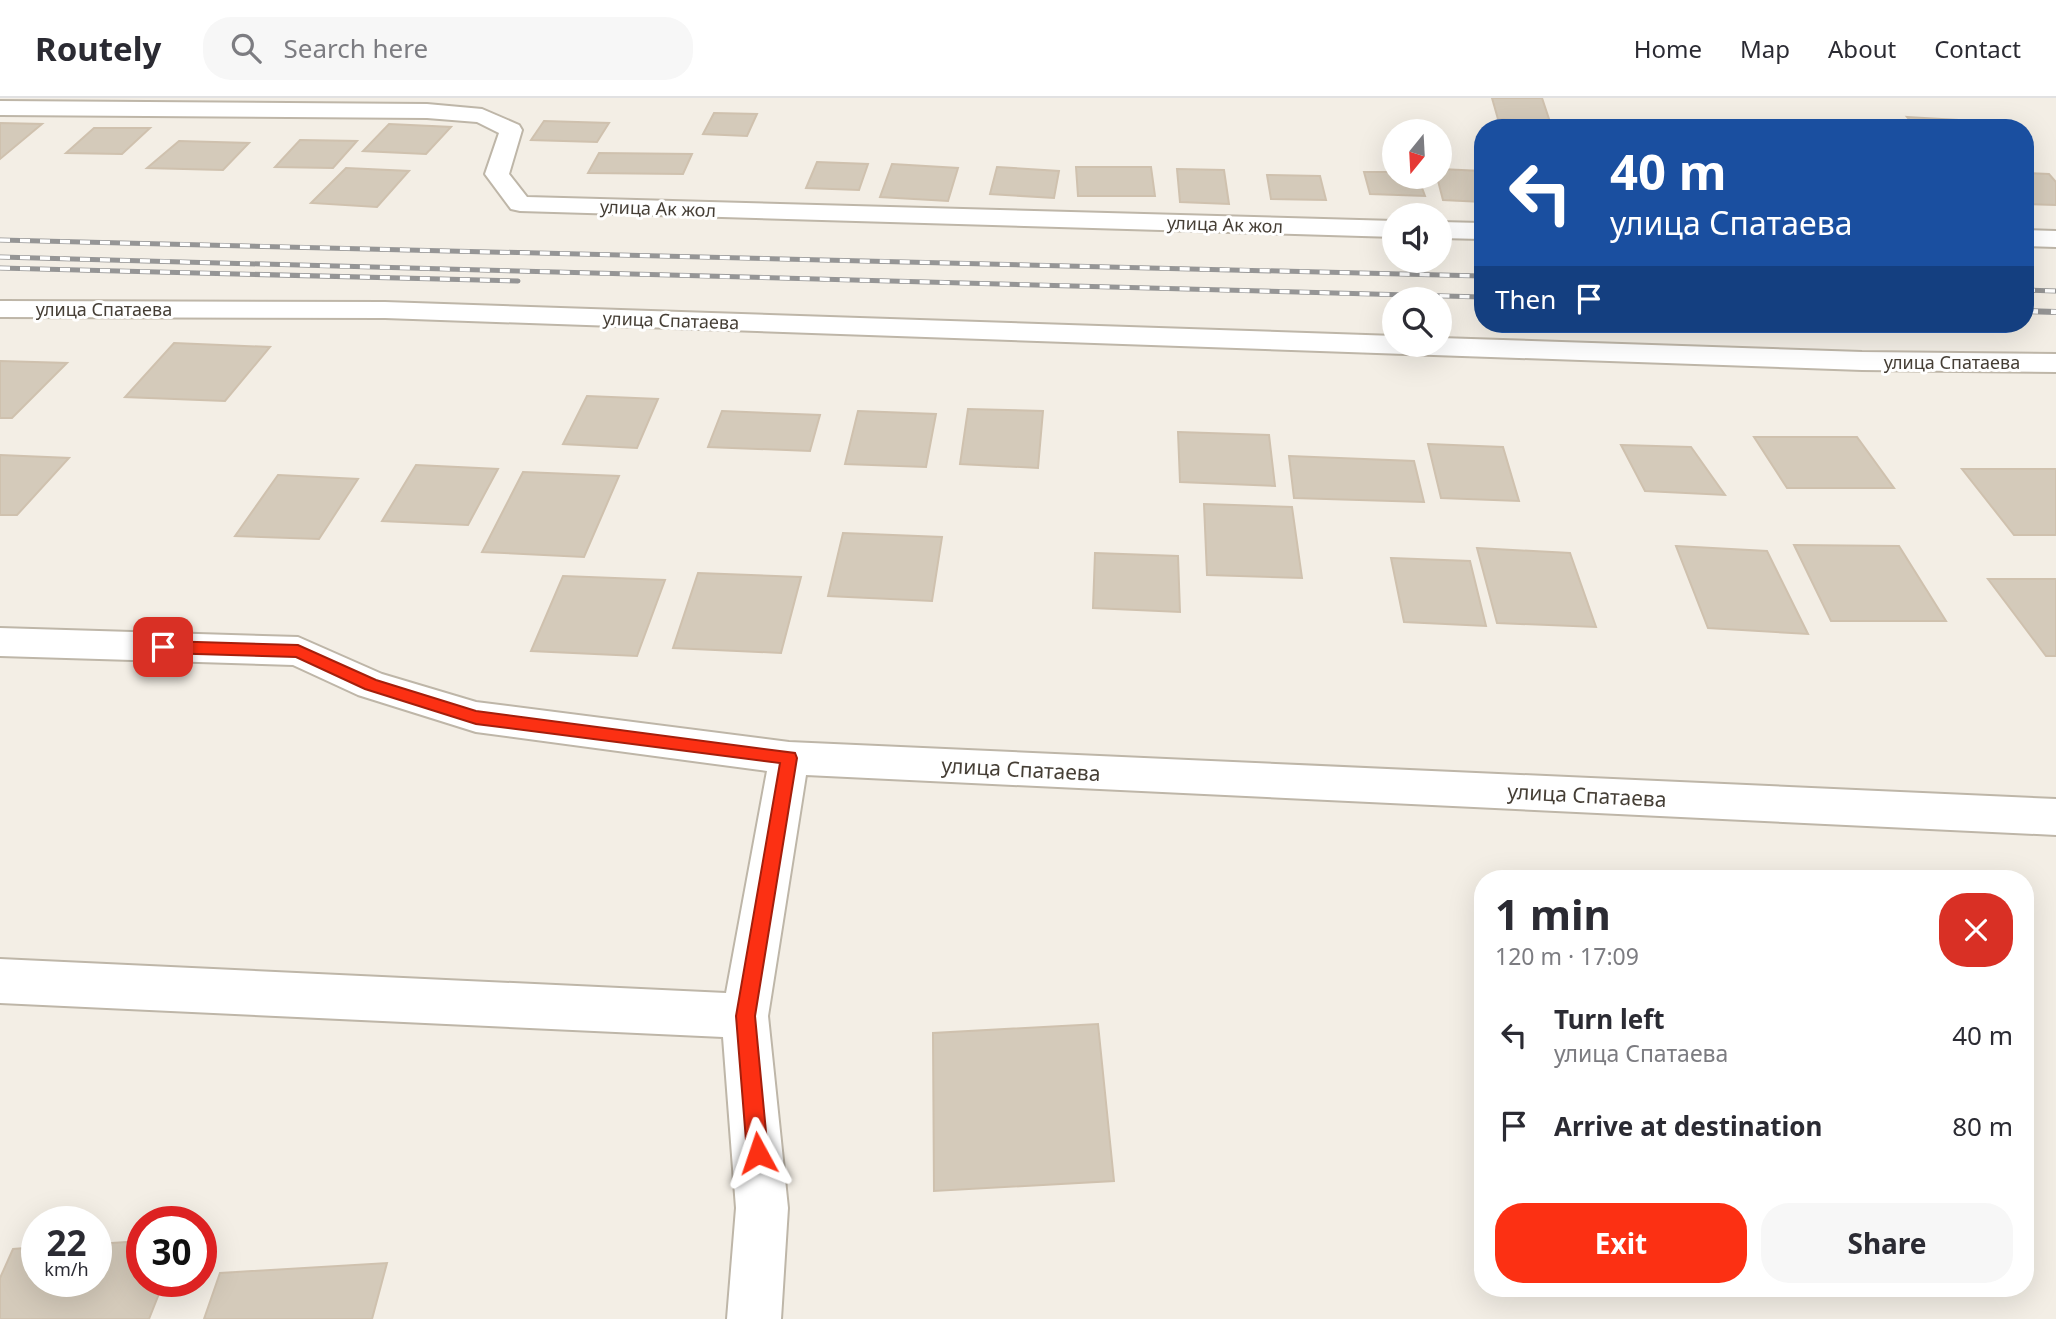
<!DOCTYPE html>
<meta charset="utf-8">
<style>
:root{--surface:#fff;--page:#f7f7f7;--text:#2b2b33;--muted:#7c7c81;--line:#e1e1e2;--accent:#fc3013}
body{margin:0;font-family:"Noto Sans",sans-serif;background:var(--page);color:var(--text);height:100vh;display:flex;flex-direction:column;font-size:26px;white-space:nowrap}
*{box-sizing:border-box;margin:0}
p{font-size:23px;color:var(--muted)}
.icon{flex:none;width:38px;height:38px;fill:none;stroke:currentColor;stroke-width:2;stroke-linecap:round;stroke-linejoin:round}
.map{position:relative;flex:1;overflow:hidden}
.side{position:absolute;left:1474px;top:772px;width:560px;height:427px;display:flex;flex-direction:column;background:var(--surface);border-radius:28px;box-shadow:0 7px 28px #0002}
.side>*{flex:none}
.banner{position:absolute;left:1474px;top:21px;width:560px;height:214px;border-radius:28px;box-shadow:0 7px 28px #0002;background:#1a4fa0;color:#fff;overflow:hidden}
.needle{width:46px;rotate:198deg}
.buttons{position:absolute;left:1382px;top:21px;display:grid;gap:14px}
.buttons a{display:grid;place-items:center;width:70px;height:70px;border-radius:50%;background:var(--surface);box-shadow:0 7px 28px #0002;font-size:35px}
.speed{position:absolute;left:21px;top:1108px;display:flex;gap:14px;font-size:35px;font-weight:700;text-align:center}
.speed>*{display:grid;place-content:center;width:91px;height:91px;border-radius:50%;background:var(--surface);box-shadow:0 7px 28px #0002;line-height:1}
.speed small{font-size:18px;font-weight:400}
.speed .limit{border:10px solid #d22;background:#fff;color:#111}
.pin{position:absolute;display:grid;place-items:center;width:60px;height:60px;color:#fff;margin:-30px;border-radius:14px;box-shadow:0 4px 10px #0006}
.me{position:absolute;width:77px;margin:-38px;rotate:355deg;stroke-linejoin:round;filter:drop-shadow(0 0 5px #0008)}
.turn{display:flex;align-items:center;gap:24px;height:147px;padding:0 21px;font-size:32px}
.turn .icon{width:91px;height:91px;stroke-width:2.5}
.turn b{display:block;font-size:49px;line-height:60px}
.then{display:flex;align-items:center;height:66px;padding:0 21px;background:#0003;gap:14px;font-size:26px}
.round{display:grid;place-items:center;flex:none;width:74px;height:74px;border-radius:28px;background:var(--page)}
.headline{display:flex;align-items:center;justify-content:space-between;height:119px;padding:0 21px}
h1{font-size:42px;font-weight:700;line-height:52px}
.primary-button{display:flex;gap:14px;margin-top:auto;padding:14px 21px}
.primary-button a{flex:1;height:80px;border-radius:28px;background:var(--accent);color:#fff;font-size:28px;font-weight:700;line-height:80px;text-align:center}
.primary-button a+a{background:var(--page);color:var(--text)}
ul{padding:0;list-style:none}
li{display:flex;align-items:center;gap:21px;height:91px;padding:0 21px}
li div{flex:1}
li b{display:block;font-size:26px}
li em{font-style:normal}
header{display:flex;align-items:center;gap:42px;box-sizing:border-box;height:98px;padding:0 35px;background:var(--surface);border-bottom:2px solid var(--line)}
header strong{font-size:33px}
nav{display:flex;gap:38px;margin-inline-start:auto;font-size:24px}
.search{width:490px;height:63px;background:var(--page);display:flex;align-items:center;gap:18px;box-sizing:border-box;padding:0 24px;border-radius:28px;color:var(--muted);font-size:26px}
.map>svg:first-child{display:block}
.building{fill:#d4caba;stroke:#cfc1ae;stroke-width:2}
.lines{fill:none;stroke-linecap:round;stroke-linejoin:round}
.minor-casing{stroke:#beb6a8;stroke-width:4}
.minor{fill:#fff;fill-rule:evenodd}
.rail-far1-casing{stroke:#959595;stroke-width:5}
.rail-casing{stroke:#959595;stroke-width:6}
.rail-far1{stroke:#fff;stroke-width:3.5;stroke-dasharray:10;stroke-linecap:butt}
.rail{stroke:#fff;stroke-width:4.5;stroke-dasharray:13;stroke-linecap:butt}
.route{fill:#fc3013;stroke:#a41f0c;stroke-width:2}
.labels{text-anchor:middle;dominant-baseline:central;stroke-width:6;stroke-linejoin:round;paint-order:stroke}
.far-street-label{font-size:18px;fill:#453e35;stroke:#fff}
.street-label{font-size:21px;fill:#453e35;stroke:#fff}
</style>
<header>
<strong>Routely</strong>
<div class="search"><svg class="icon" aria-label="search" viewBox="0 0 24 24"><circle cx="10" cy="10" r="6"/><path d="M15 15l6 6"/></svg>Search here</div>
<nav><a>Home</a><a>Map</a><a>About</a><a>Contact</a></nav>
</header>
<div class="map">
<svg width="2056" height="1221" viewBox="0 0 2056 1221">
<rect width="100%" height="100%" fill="#f3eee5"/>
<!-- building -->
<path class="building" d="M1492,0h50l8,24 -52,-3z
M714,15l43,1 -10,22 -44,-2z
M1907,19l86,5 5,6h-82z
M544,23l65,2 -12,19 -66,-2z
M0,25l42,1 -42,35z
M389,26l62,3 -25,27 -63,-3z
M94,30h56l-28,26 -56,-1z
M300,42l57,1 -24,27 -58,-1z
M179,43l70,2 -26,27 -76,-2z
M599,55l93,1 -9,20 -95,-1z
M817,64l51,2 -9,26 -53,-2z
M892,66l66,4 -10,33 -68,-4z
M997,69l62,4 -5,27 -64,-4z
M1076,69h75l4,29h-77z
M346,70l63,3 -32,36 -66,-4z
M1177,71l47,1 5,34 -49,-2z
M1440,71l42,2v31l-39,-2 -6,-23h3z
M1364,74h31v5h23l7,19 -55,-2z
M2025,75l24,1 7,8v23l-31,-1z
M1267,77l53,1 6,24 -55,-1z
M174,245l96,4 -45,54 -100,-4z
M0,263l67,2 -55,55h-12z
M587,298l71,3 -21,49 -74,-4z
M968,311l75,2 -5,57 -78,-4z
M722,313l98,4 -10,36 -102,-4z
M858,313l78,3 -10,53 -81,-3z
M1178,334l91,3 6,51 -95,-4z
M1754,339h103l37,51h-107z
M1428,346l75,3 16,54 -78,-3z
M1621,347l70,2 34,48 -80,-4z
M0,357l69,3 -52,57h-17z
M1289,358l125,5 10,41 -130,-4z
M416,367l82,4 -30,56 -86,-4z
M1962,371h94v66h-42z
M523,374l96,4 -35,81 -102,-5z
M278,377l80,4 -39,60 -84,-3z
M1204,406l88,3 10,71 -95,-3z
M843,435l99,4 -10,64 -104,-5z
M1794,447l105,1 47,75h-115z
M1676,448l91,5 41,83 -100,-6z
M1477,450l93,5 26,74 -99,-4z
M1095,455l83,3 2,56 -87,-4z
M1391,460l79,3 16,65 -82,-4z
M698,475l103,4 -20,76 -108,-5z
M563,478l102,4 -28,76 -106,-5z
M1988,481h68v77h-10z
M1098,926l16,157 -180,10 -1,-158z
M142,1143v40h22l-15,38h-149v-41l13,-29 24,-2v34h59v-37z
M387,1165l-15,56h-168l16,-46z"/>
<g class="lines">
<defs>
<path id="minor" d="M0,3l427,3 55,5 37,16 3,5 -13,44 18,23 868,24v16l-875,-26 -9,-2 -26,-35 14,-41 -22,-11 -50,-4 -427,-3z
M1440,124l42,1v16l-42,-1z
M2025,132l31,1v16l-31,-1z
M0,203l385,1 1010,34v9h45v-7l422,14 194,2v18l-194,-2 -1477,-52 -385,-1z
M0,530l298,9 84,37 94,28 313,40 1267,57v36l-1250,-60 -38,241 20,192 -7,111h-54l9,-111 -13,-171 -723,-34v-44l726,34 41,-222 -291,-39 -118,-37 -65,-30 -293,-9z"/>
</defs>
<!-- minor casing -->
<use href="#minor" class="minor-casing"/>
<!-- minor -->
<use href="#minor" class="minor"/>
<defs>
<path id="rail-far1" d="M0,142l1482,36
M0,159l1482,40
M0,170l518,13
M2025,192l31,1"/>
<path id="rail" d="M2025,213l31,1"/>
</defs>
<!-- rail-far1 casing -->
<use href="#rail-far1" class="rail-far1-casing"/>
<!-- rail casing -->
<use href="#rail" class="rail-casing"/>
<!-- rail-far1 -->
<use href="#rail-far1" class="rail-far1"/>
<!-- rail -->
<use href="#rail" class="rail"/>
</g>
<!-- route -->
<path class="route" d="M163,543l135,4 78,35 100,31 319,42 2,5 -42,258 13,137 -3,7 -7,4 -8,-4 -3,-7 -11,-137 44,-253 -304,-39 -111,-35 -69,-32 -133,-4 -8,-6z"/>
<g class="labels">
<!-- far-street labels -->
<g class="far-street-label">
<text transform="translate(658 110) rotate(2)">улица Ак жол</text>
<text transform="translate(1225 126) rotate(2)">улица Ак жол</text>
<text x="104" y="211">улица Спатаева</text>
<text transform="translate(671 222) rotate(2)">улица Спатаева</text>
<text x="1952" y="264">улица Спатаева</text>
</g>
<!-- street labels -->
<g class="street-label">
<text transform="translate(1021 671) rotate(3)">улица Спатаева</text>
<text transform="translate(1587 697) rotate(3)">улица Спатаева</text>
</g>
</g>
</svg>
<div class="buttons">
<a><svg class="needle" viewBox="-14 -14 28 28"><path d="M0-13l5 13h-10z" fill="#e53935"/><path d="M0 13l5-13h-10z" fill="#7c7c81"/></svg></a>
<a><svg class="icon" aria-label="sound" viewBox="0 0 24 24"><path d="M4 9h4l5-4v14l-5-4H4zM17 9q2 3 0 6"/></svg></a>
<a><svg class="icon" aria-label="search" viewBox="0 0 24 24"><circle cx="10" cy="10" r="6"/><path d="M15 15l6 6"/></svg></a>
</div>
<div class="speed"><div>22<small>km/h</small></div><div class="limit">30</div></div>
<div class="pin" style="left:163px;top:549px;background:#d93025"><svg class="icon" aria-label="arrive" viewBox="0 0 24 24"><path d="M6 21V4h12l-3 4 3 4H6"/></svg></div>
<svg class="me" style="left:758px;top:1055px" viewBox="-20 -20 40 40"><path d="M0-17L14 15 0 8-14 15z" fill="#fc3013" stroke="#fff" stroke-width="4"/></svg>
<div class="banner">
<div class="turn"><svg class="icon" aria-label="left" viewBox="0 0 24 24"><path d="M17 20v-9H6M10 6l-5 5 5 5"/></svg><div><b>40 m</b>улица Спатаева</div></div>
<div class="then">Then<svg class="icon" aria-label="arrive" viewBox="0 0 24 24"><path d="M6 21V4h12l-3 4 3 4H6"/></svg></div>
</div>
<section class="side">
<div class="headline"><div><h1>1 min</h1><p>120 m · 17:09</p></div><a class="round" style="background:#d93025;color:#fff"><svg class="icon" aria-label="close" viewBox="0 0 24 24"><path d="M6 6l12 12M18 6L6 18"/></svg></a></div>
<ul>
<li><svg class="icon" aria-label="left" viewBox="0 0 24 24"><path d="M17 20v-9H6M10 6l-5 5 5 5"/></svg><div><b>Turn left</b><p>улица Спатаева</p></div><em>40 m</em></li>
<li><svg class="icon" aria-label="arrive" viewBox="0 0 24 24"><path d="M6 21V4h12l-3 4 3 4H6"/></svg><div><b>Arrive at destination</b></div><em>80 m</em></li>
</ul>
<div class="primary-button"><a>Exit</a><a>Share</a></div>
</section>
</div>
